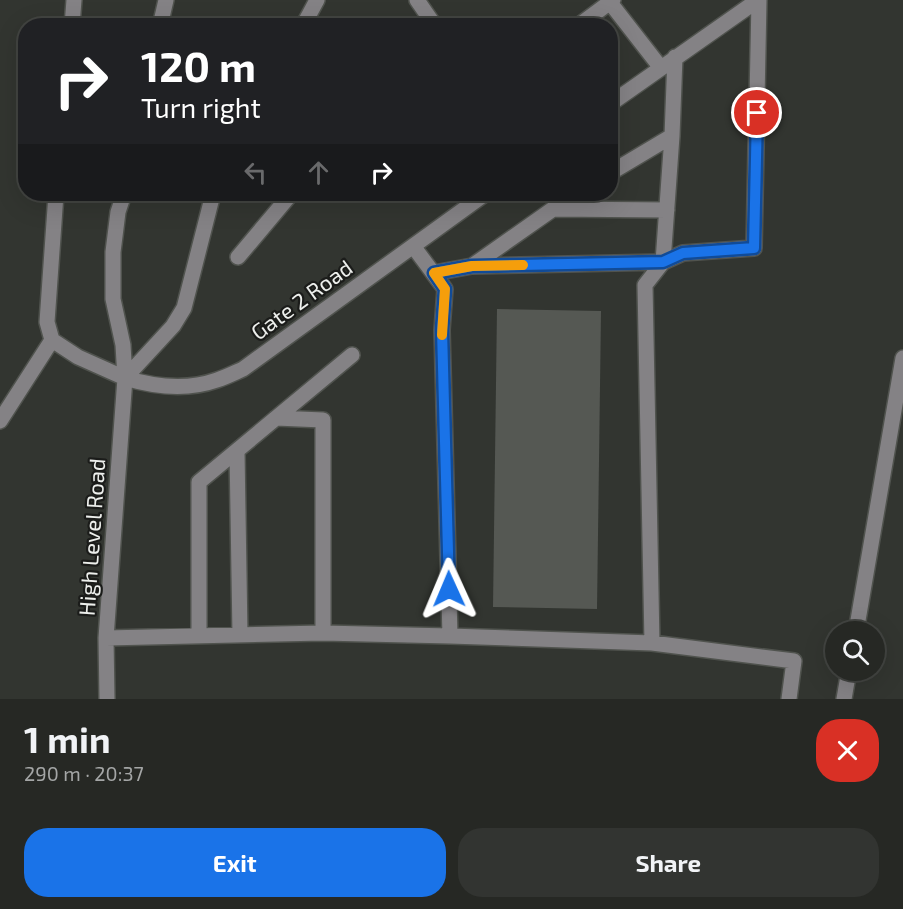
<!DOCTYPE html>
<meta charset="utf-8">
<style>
:root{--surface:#262824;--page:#323431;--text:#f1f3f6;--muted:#a4a6a6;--line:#424441;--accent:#1a73e8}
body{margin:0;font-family:"Exo 2",sans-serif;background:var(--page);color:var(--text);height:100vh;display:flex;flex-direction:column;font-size:22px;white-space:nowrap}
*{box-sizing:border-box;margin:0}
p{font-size:20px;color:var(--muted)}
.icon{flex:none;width:33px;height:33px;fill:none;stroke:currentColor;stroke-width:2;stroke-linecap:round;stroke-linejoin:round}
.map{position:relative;height:699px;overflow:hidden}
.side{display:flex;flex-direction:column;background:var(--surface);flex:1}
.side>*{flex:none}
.banner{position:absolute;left:18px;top:18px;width:600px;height:183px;border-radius:24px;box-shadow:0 6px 24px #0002,0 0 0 2px var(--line);background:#202124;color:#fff;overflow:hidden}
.buttons{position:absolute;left:825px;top:621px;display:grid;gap:12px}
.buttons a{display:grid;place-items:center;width:60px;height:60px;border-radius:50%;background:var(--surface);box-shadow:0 6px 24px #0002,0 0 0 2px var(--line);font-size:30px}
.pin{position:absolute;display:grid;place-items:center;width:51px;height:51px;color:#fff;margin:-26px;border:3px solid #fff;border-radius:50%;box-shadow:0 2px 6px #0007}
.me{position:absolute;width:66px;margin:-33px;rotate:359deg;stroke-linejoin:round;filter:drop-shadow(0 0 4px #0008)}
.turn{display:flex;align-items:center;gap:21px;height:126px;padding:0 24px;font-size:27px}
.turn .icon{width:78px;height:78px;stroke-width:2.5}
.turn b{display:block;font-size:42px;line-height:51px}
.lanes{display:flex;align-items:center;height:57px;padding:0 24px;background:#0003;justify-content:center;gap:30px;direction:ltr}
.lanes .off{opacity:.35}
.round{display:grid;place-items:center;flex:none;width:63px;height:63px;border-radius:24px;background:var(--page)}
.summary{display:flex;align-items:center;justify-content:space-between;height:102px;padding:0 24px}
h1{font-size:36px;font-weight:700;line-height:45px}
.button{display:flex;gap:12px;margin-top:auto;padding:12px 24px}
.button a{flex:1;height:69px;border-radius:24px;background:var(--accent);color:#fff;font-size:24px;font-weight:700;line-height:69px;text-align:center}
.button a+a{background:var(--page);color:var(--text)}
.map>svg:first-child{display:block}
.building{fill:#555853}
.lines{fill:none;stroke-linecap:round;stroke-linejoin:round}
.minor-casing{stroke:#50534e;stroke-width:18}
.minor{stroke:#848285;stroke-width:15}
.route-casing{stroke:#114b97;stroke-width:15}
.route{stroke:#1a73e8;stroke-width:10}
.slow{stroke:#f59e0b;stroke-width:10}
.labels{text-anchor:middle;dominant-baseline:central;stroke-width:4.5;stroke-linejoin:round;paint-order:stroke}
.street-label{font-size:22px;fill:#edefec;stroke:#1b1c1a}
</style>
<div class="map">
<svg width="903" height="699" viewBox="0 0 903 699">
<rect width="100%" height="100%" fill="#323530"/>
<!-- building -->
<path class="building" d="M497,309l104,2 -4,298 -104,-2z"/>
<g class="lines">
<defs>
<path id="minor" d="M417,0l18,26
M608,0l53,68
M72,26l2,-26
M160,26l6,-26
M303,26l14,-26
M578,26l35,-26
M610,104l148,-104
M610,173l62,-37 3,-79
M553,209l114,1
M413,246l32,43 -3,41 8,306
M238,257l53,-63
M472,266l191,-4 9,-126
M434,273l38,-7 81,-57 24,-15
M52,340l26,17 47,21 -2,-33 -10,-46v-47l5,-40 6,-18
M125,378c30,9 61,13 92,2 9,-3 17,-7 26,-11l242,-175
M125,378l48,-52 11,-18 29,-114
M276,418l47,2v213
M0,421l52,-81 -5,-18 9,-128
M237,451l3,184
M856,632l47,-274
M199,636v-154l153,-127
M106,638l217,-5 127,3 202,7 142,18 -5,38
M652,643l-7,-358 18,-23 20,-9 71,-5 5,-248
M107,699l-1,-61 19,-260
M844,699l5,-29"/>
</defs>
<!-- minor casing -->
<use href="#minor" class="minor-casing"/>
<!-- minor -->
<use href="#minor" class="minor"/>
</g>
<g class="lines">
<defs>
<path id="route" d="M449,589l-7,-259 3,-41 -11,-16 38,-7 191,-4 20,-9 71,-5 3,-135"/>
</defs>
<!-- route casing -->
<use href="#route" class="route-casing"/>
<!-- route -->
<use href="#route" class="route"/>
<!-- slow -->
<path class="slow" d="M442,335l3,-46 -11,-16 38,-7 51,-1"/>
</g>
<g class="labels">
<!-- street labels -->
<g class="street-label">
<text transform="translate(301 299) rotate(-36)">Gate 2 Road</text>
<text transform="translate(91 537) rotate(-86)">High Level Road</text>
</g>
</g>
</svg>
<div class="buttons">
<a><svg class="icon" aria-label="search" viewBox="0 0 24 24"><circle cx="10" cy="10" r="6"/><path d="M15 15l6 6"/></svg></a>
</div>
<div class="pin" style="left:757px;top:113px;background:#d93025"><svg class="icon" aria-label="arrive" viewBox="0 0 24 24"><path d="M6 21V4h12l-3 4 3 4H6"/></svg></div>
<svg class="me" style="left:449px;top:589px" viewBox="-20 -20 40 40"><path d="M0-17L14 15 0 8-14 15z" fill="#1a73e8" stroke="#fff" stroke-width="4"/></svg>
<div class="banner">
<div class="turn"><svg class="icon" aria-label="right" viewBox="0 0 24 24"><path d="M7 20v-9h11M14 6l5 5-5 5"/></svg><div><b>120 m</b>Turn right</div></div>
<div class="lanes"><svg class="icon off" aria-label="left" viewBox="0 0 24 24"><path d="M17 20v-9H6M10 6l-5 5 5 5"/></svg><svg class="icon off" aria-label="ahead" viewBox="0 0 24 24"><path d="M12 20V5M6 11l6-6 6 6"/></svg><svg class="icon" aria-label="right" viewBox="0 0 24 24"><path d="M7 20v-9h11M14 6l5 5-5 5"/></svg></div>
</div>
</div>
<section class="side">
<div class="summary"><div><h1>1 min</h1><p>290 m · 20:37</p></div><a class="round" style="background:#d93025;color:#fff"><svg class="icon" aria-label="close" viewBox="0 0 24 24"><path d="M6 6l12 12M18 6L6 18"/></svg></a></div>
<div class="button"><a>Exit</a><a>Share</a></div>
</section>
